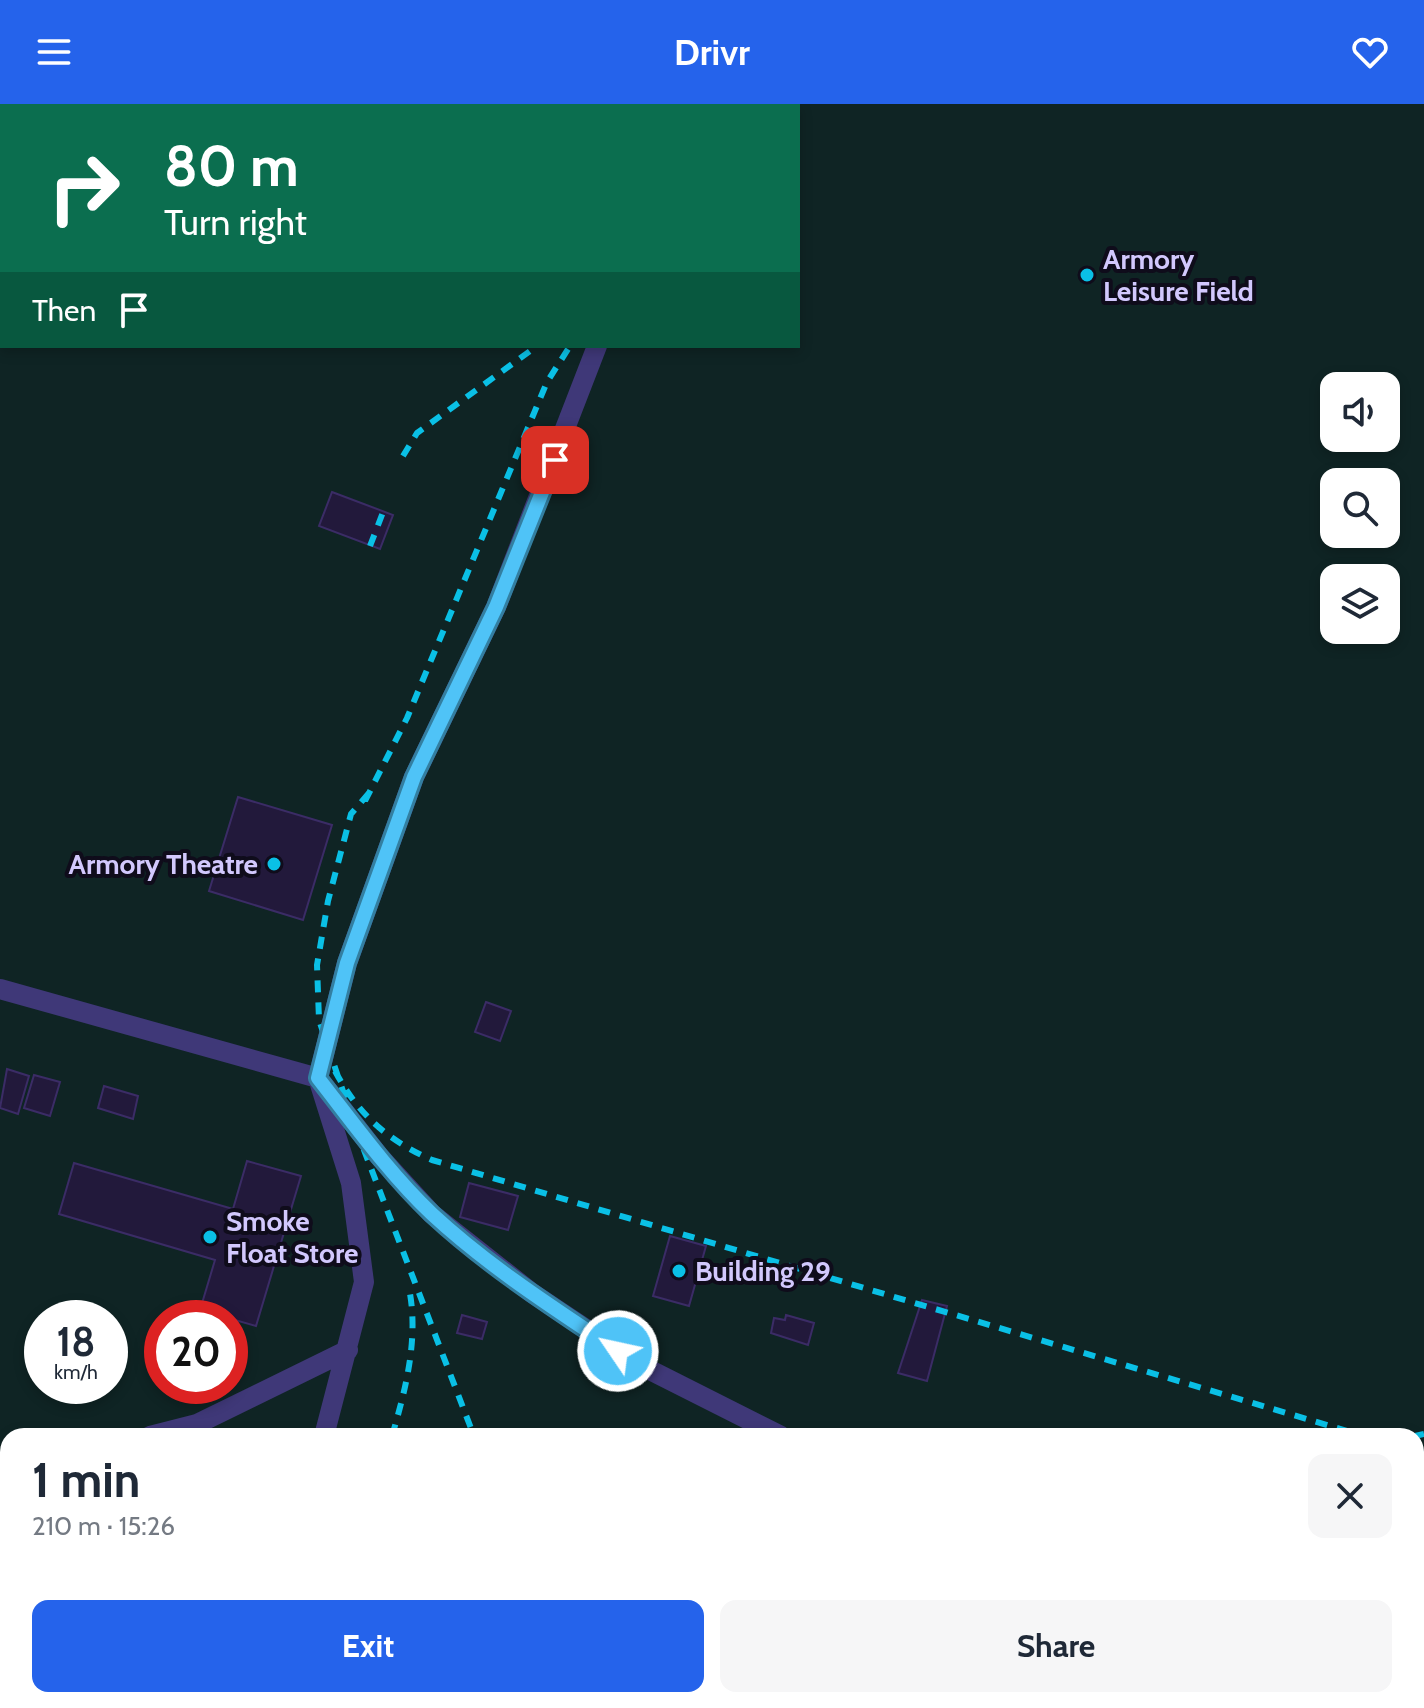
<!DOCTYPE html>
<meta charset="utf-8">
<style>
:root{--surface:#fff;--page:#f6f6f7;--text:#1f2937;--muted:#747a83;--accent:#2563eb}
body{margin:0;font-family:Cabin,sans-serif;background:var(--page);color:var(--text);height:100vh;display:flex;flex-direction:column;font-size:30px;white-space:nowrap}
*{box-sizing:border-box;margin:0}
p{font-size:26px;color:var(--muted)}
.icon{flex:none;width:44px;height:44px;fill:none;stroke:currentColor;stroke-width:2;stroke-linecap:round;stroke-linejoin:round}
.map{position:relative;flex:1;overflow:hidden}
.panel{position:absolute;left:0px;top:1324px;width:1424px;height:280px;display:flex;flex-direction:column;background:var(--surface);border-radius:24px 24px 0 0;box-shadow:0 4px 12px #0003}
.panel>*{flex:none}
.guide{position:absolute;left:0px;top:0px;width:800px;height:244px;box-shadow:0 4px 12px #0003;background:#0b6e4f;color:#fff;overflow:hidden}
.tools{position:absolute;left:1320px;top:268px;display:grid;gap:16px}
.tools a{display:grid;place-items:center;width:80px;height:80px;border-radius:16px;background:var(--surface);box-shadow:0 4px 12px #0003;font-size:40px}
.speed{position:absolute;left:24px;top:1196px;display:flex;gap:16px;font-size:40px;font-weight:700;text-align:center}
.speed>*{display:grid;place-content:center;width:104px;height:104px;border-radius:50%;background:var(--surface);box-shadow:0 4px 12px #0003;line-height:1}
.speed small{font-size:20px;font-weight:400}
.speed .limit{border:12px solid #d22;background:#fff;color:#111}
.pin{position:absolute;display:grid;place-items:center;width:68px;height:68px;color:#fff;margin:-34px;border-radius:16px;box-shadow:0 4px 12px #0006}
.me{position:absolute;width:88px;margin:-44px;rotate:304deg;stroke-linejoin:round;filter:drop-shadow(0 0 6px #0008)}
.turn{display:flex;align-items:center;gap:28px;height:168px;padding:0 32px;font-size:36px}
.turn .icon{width:104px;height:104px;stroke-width:2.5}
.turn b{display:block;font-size:56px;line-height:68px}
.then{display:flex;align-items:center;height:76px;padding:0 32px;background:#0003;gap:16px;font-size:30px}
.round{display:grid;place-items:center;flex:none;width:84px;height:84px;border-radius:16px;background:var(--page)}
.overview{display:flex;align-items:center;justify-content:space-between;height:136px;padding:0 32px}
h1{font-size:48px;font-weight:700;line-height:60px}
.action{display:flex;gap:16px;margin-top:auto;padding:16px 32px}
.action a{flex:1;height:92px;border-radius:16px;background:var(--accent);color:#fff;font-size:32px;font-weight:700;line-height:92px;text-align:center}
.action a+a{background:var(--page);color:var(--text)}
header{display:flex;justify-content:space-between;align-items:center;height:104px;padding:0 32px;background:var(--accent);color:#fff;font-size:36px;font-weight:700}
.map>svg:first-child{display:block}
.green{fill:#0f2424;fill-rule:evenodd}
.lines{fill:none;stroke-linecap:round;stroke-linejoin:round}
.stream{stroke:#0c1a39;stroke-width:10}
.building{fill:#22193b;stroke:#3b2c66;stroke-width:2}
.path{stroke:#31a6a7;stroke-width:5;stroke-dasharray:4 6;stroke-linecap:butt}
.lane{stroke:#3f3878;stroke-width:20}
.rail{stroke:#0ac0e6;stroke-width:6;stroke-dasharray:12 10;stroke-linecap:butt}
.route-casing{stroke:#337fa1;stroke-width:20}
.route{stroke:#4fc3f7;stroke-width:14}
.poi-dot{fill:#0ac0e6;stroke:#0f0c1b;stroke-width:3}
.labels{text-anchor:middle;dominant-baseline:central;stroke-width:8;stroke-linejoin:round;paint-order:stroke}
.poi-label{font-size:28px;font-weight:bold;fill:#d2c8fd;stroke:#0f0c1b;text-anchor:start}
</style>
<header><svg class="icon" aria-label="menu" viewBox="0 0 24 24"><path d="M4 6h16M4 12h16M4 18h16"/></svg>Drivr<svg class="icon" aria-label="heart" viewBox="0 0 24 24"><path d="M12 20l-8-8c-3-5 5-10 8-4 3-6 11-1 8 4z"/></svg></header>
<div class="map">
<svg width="1424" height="1604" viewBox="0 0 1424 1604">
<rect width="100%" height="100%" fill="#0f0c1b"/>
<!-- green -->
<path class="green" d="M0,0h1424v1604h-1424zM2,2h796v240h-796zM1334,282h52v52h-52zM1334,378h52v52h-52zM1334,474h52v52h-52zM42,1214h68v68h-68zM162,1214h68v68h-68zM8,1332h1408v264h-1408z"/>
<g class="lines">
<!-- stream -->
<path class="stream" d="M265,1604l10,-8"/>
</g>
<!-- building -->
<path class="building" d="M332,388l61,23 -13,34 -61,-23z
M238,693l94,28 -29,95 -94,-29z
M486,898l25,9 -11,30 -25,-9z
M7,965l22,7 -11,38 -18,-6z
M34,971l26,7 -10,34 -26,-8z
M104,982l34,10 -5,23 -35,-11z
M247,1057l54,15 -45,150 -56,-16 15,-50 -156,-46 15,-51 159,46z
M469,1079l49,13 -10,34 -48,-13z
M670,1132l36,10 -17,60 -36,-10z
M922,1196l25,6 -20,75 -29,-8z
M462,1211l25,7 -5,17 -25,-6z
M786,1211l28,8 -6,22 -37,-12 3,-15 11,2z"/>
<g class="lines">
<!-- path -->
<path class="path" d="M1060,1596l2,8"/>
<!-- lane -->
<path class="lane" d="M685,2l1,-2
M0,885l318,89 61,78 53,58 100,79 108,72 141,71
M150,1332l47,-12 151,-74
M324,1332l40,-154 -13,-99 -33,-105 29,-115 67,-186 82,-170 101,-261
M0,1372l8,-3
M1416,1519l8,2
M243,1604l3,-8
M732,1604l3,-8"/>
<!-- rail -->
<path class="rail" d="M669,2v-2
M403,352l14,-23 120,-87
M370,442l15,-39
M369,689l-18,21 -23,87 -11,64 2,55 35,104 120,312
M365,697l42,-83 140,-336 23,-36
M335,967c23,43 52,69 97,89l932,276
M392,1332c14,-48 27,-98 17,-148
M1415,1332l9,-2
M1416,1348l8,2
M576,1596l3,8
M744,1596v8
M314,1604l2,-8
M766,1604l4,-8"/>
</g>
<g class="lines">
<defs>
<path id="route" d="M555,356l-59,147 -82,170 -67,186 -29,115c36,46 71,95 114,136 56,52 123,95 186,137"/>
</defs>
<!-- route casing -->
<use href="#route" class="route-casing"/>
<!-- route -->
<use href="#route" class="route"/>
</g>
<!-- markers -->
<g class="poi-dot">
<circle cx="1087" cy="171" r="8"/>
<circle cx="274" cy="760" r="8"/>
<circle cx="210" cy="1133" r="8"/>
<circle cx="679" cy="1167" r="8"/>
</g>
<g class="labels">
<!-- poi labels -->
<g class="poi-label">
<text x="1103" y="155">Armory<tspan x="1103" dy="32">Leisure Field</tspan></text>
<text x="258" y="760" text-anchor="end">Armory Theatre</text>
<text x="226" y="1117">Smoke<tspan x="226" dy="32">Float Store</tspan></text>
<text x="695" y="1167">Building 29</text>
</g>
</g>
</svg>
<div class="tools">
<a><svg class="icon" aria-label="sound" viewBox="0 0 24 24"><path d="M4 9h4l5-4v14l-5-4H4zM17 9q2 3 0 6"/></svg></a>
<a><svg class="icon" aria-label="search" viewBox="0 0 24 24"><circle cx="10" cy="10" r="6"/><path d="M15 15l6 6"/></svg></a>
<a><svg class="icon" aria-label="layers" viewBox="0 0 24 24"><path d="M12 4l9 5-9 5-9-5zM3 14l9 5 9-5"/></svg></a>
</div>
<div class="speed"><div>18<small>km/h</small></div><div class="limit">20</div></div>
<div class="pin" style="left:555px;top:356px;background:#d93025"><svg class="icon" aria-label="arrive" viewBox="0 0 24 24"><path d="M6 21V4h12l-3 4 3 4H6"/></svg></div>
<svg class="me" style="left:618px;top:1247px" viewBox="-20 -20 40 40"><circle r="17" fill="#4fc3f7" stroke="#fff" stroke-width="3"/><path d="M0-11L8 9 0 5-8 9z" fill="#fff"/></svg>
<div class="guide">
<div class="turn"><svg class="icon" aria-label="right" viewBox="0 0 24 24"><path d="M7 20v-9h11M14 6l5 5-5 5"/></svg><div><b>80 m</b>Turn right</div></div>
<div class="then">Then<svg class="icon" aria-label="arrive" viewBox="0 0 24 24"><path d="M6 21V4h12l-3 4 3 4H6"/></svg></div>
</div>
<section class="panel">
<div class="overview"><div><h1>1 min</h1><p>210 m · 15:26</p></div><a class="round"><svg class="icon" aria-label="close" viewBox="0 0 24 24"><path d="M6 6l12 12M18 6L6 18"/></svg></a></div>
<div class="action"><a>Exit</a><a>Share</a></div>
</section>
</div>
